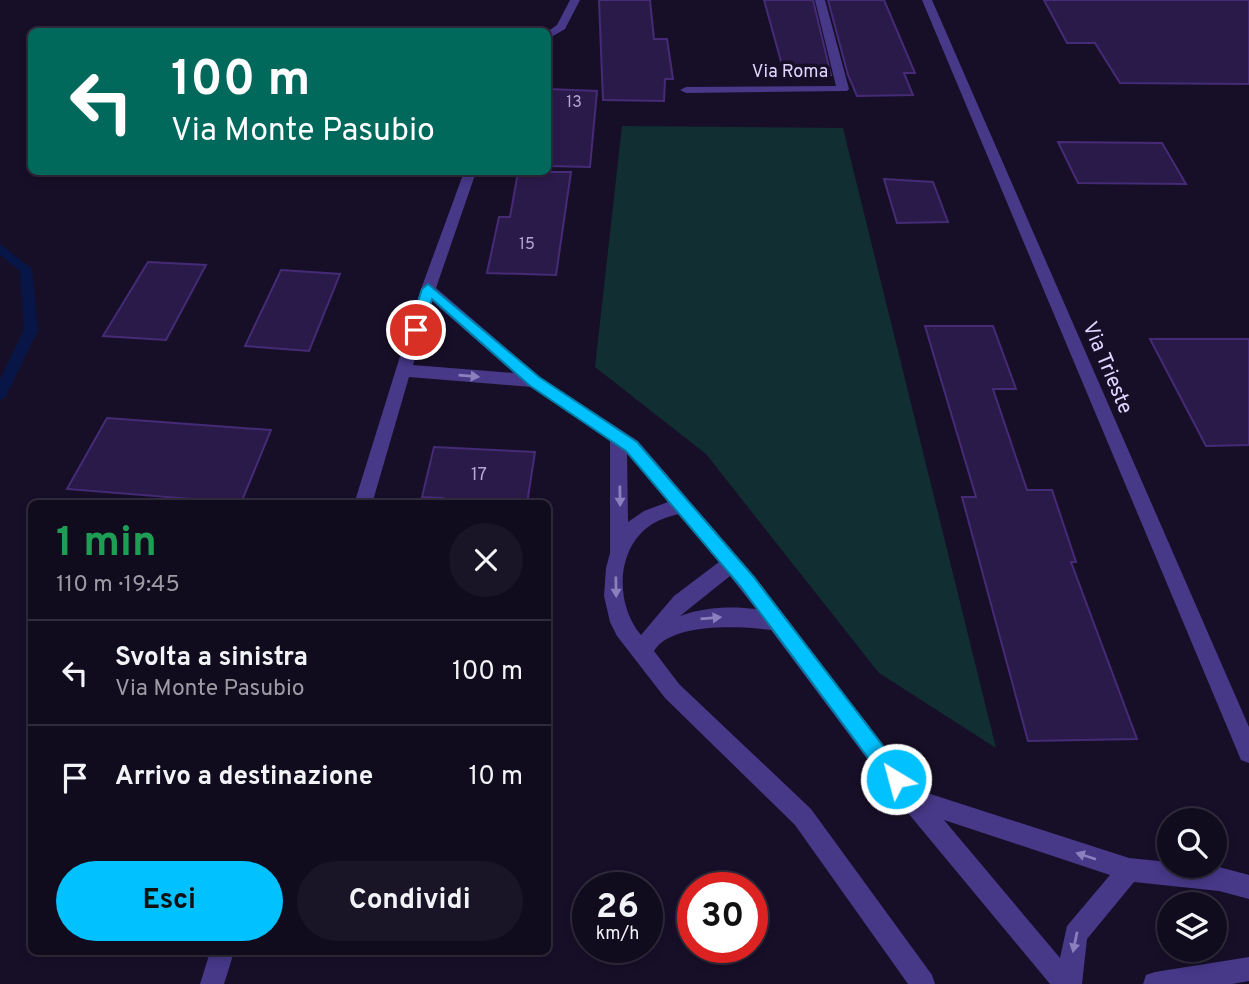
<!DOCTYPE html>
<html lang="it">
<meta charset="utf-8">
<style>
:root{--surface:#110b1e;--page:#1a1427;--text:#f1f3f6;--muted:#9c9ba4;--line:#302b3c;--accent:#01c1ff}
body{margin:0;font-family:Overpass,sans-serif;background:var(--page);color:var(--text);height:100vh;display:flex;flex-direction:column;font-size:26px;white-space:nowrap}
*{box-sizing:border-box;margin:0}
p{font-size:23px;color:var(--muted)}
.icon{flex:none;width:38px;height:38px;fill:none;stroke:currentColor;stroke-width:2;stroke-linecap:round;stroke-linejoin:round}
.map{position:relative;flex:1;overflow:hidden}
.sheet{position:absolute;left:28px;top:500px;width:523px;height:455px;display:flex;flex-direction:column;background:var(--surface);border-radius:10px;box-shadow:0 4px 10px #0003,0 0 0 2px var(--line)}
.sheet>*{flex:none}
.top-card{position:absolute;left:28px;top:28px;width:523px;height:147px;border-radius:10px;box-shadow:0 4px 10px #0003,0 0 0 2px var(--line);background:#00695c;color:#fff;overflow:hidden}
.tools{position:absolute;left:1157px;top:808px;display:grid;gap:14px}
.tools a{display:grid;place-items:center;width:70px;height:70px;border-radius:50%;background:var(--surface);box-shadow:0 4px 10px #0003,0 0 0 2px var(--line);font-size:35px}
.speed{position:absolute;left:572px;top:872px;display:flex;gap:14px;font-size:35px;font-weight:700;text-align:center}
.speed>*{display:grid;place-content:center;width:91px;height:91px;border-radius:50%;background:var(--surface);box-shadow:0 4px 10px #0003,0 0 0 2px var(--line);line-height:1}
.speed small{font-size:18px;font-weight:400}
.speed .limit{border:10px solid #d22;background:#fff;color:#111}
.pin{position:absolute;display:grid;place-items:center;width:60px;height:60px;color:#fff;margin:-30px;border:4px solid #fff;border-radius:50%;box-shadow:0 2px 7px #0007}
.me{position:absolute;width:77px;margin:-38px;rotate:323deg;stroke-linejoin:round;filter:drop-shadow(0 0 5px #0008)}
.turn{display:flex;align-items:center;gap:24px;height:147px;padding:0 28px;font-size:32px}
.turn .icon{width:91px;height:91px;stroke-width:2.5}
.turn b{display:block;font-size:49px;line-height:60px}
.round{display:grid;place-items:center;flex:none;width:74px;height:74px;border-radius:37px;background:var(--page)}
.overview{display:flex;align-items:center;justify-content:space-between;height:119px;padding:0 28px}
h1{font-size:42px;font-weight:700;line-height:52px;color:#1e9e55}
.cta{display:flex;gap:14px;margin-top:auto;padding:14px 28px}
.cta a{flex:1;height:80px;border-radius:42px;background:var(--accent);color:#111;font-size:28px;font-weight:700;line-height:80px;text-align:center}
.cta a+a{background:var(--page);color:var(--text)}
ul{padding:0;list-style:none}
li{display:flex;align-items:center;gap:21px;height:105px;padding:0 28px;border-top:2px solid var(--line)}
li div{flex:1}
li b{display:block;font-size:26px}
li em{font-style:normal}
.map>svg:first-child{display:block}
.green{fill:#112e32}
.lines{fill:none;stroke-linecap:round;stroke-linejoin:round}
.stream{fill:#081647;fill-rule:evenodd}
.building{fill:#2a1a4a;stroke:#452b76;stroke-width:2}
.street{fill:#473888;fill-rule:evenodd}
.oneway{fill:#8c7fbe}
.route{fill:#01c1ff;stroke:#017da6;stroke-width:2}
.labels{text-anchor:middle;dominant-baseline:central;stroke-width:7;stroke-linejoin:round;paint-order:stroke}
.far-number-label{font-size:16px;fill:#b2a6d2}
.far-street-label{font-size:18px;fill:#e0d5ff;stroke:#170f28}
.number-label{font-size:18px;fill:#b2a6d2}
.street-label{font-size:21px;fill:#e0d5ff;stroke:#170f28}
</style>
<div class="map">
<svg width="1249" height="984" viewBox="0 0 1249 984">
<rect width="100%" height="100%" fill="#170f28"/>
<!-- green -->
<path class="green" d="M622,126l221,2 153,620 -117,-75 -173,-219 -111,-87z"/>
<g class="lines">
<!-- stream -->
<path class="stream" d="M0,244l32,25 6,61 -33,68 -5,2v-21l24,-49 -4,-59 -20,-16z"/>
</g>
<!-- building -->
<path class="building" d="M599,0h51l4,39h13l6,40h-8l-1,22 -61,-1z
M764,0h49l18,75 -46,1z
M828,0h56l31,73h-11l9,22 -56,1 -9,-21z
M1044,0h205v84l-129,-1 -25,-40h-28z
M548,89l49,2 -7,76 -42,-1z
M1058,142l104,1 24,41 -108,-1z
M518,172h53l-15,103 -69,-2 12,-56h11z
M884,179l49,3 15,40 -51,1z
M148,262l58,3 -40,75 -63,-4z
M281,270l59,4 -31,77 -64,-5z
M925,326h68l23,63h-23l34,101h25l24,72h-5l66,177 -109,2 -66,-244h14z
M1150,339h99v106l-43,1z
M107,418l164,12 -30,73 -174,-14z
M434,447l101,5 -8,52h-85l1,-6 -21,-1z"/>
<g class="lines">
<!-- street -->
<path class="street" d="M570,0h10l-15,29 -17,10 -1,-7 10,-7z
M815,0h10l24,89 -2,2 -161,2 -6,-3 6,-3 150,-1z
M922,0h10l317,727v36l-8,-3z
M464,172h12l-40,116 104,89 98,64 116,135 164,214 211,68 40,4v4l50,1 30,8v24l-30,-8 -85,-9 -47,57 -5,45h-32l-147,-177 -132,-177c-29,-4 -100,-8 -117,21l25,33 132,125 121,166 3,9h-27l-113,-159 -130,-127 -48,-62 -7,-14 -6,-26 2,-28 4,-15v-113l-79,-53 -122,-10 -37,127h-18l67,-215zM432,301l82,72 -101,-8zM627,452l41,50 -24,9 -16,11zM678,514l41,48 -45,34 -33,39c-25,-29 -26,-83 7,-108 9,-7 20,-10 30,-13zM730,576l26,33c-25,-3 -52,-2 -76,7zM944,820l166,55 -43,51 -7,32z
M210,952h24l-10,32h-24z
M1249,957v24l-17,3h-89l3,-9 9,-3z"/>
</g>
<!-- one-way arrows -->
<defs><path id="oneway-solid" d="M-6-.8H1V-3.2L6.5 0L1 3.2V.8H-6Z" transform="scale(1.75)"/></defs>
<g class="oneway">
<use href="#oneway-solid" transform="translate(469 376) rotate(5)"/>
<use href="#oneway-solid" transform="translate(620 496) rotate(89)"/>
<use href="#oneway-solid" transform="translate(616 587) rotate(89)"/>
<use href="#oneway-solid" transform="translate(711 618) rotate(-5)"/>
<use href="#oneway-solid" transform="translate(1086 856) rotate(-162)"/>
<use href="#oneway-solid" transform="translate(1075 942) rotate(102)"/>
</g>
<!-- route -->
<path class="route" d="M428,284l111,93 98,65 116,134 150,196 3,7 -3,7 -7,3 -7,-3 -148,-199 -115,-136 -97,-66 -97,-86 -11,34h-10l-2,-3 13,-41z"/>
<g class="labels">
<!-- far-number labels -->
<g class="far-number-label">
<text x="574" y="103">13</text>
<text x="527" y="245">15</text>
</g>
<!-- far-street labels -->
<g class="far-street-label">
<text x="790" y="72">Via Roma</text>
</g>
<!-- number labels -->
<g class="number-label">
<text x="479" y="475">17</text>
</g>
<!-- street labels -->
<g class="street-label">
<text transform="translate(1107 368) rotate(67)">Via Trieste</text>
</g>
</g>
</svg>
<div class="tools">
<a><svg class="icon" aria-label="search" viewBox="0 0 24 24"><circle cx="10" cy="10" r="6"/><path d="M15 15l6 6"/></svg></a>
<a><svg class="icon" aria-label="layers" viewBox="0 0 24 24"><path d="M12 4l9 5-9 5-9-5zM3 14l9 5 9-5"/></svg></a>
</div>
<div class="speed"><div>26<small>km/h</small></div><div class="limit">30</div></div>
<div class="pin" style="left:416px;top:330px;background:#d93025"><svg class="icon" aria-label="arrive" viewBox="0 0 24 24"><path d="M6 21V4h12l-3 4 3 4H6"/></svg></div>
<svg class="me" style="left:896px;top:779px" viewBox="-20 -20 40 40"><circle r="17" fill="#01c1ff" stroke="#fff" stroke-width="3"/><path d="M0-11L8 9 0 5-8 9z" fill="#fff"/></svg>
<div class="top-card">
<div class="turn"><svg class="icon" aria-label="left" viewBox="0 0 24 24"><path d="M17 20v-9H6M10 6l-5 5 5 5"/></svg><div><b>100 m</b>Via Monte Pasubio</div></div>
</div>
<section class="sheet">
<div class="overview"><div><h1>1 min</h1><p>110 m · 19:45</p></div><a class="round"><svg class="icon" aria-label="close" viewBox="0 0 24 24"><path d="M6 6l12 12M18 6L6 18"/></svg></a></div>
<ul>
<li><svg class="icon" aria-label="left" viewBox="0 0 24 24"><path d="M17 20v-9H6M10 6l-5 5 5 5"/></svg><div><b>Svolta a sinistra</b><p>Via Monte Pasubio</p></div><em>100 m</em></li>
<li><svg class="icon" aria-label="arrive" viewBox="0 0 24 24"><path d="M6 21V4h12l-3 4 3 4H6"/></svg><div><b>Arrivo a destinazione</b></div><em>10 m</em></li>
</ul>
<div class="cta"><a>Esci</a><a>Condividi</a></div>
</section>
</div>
